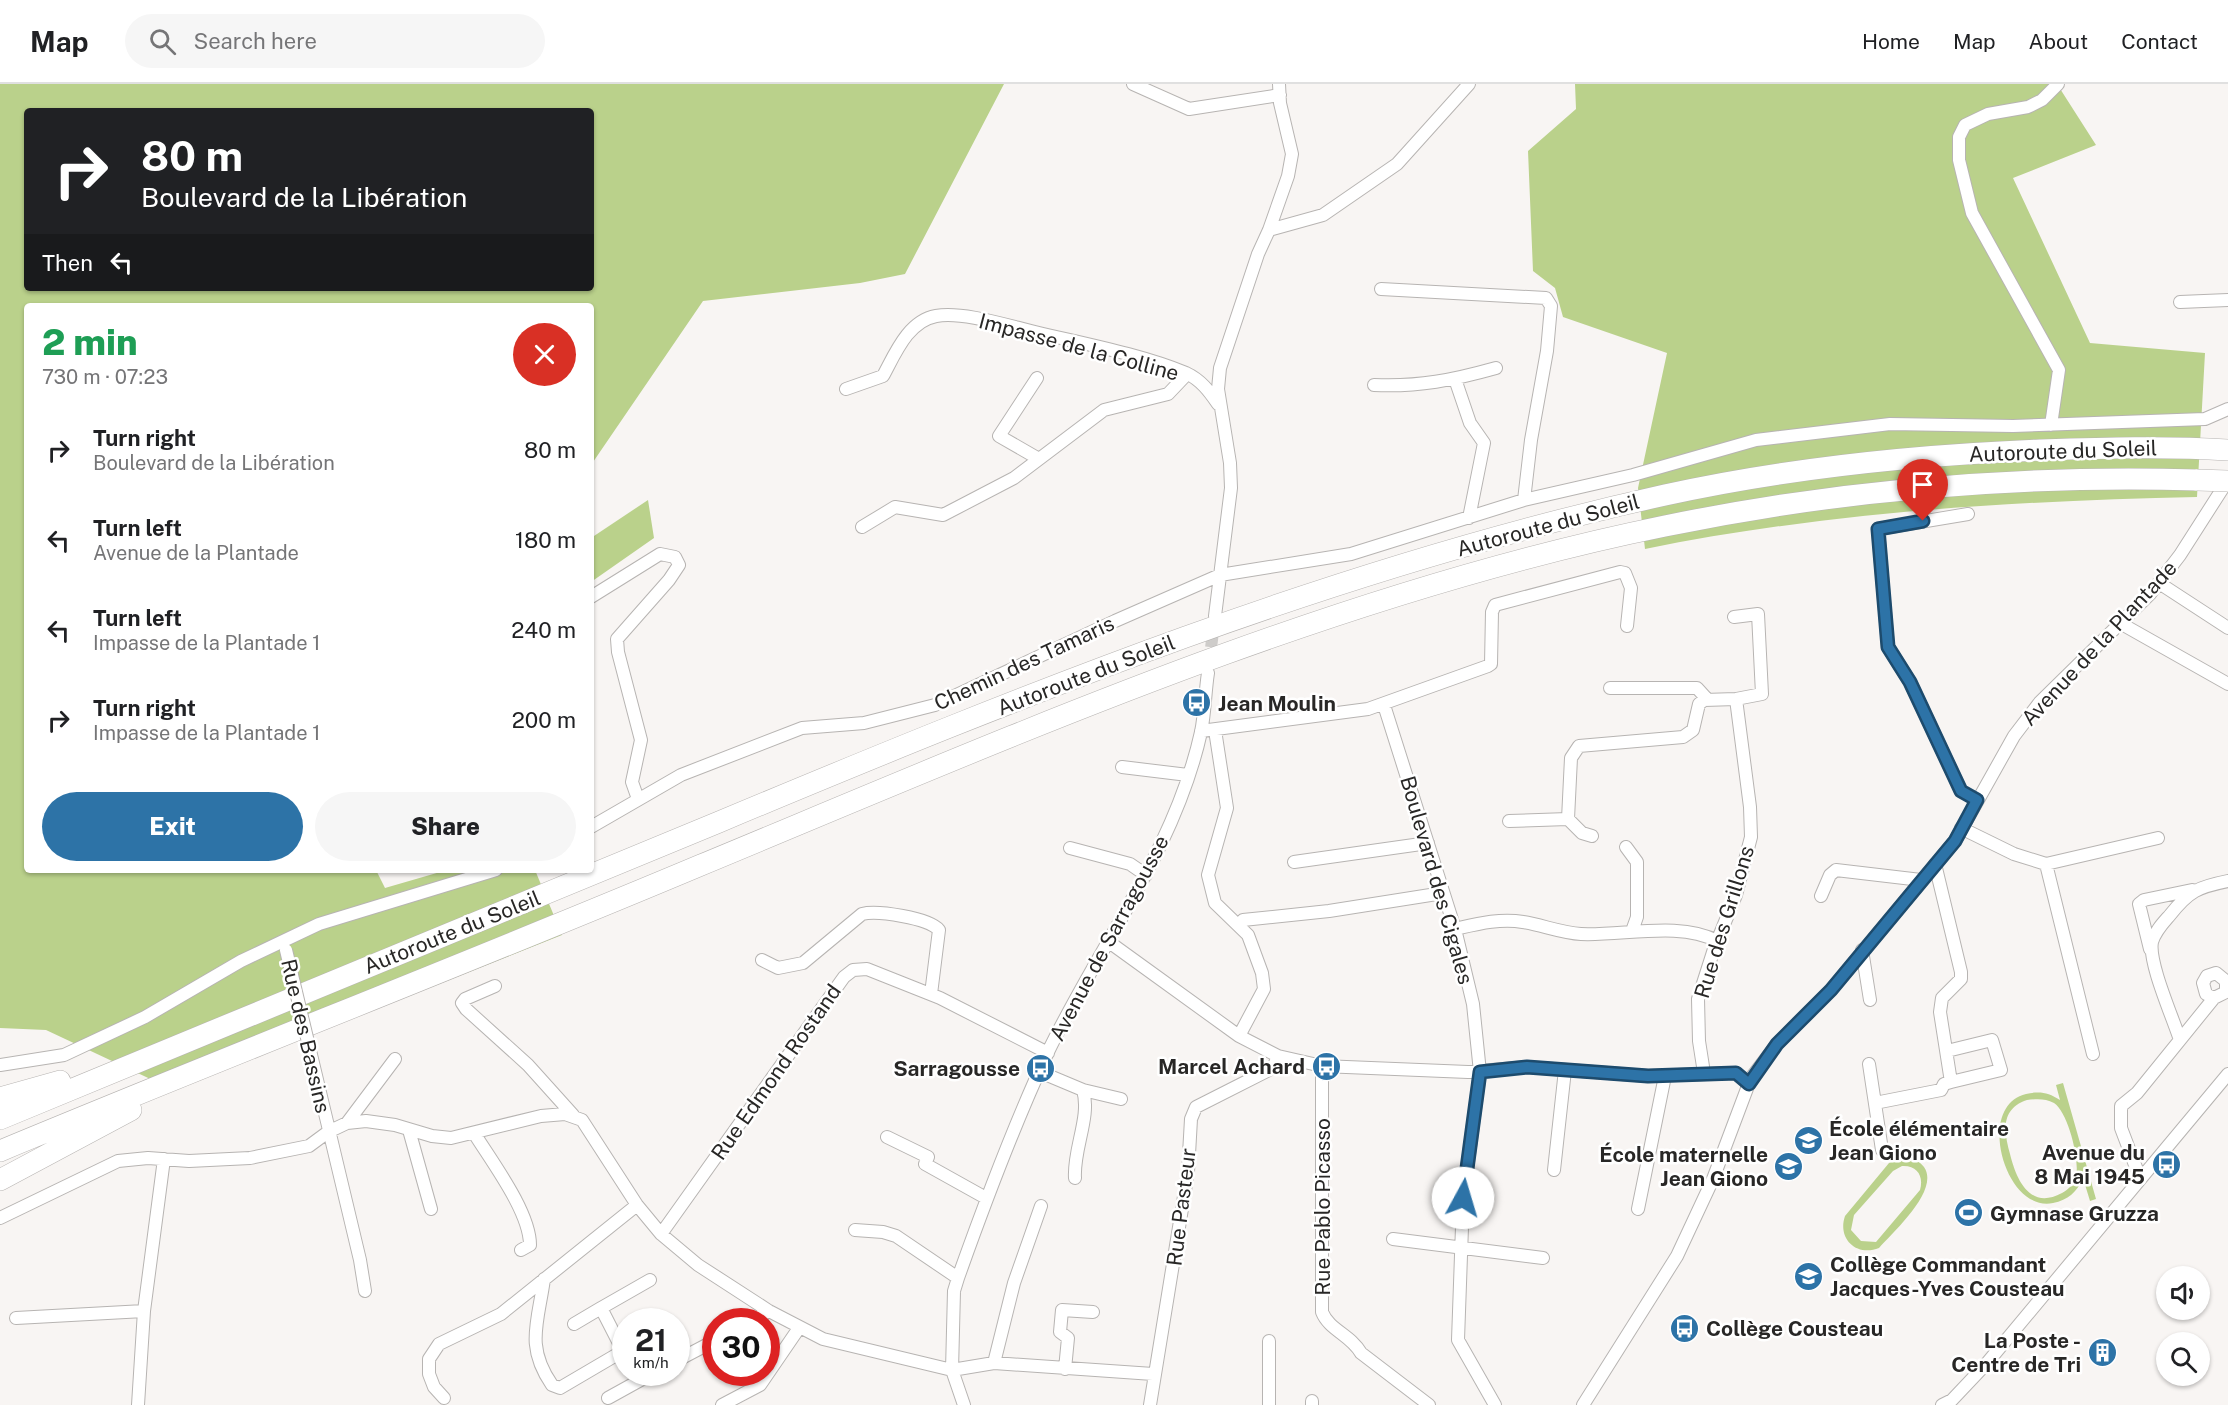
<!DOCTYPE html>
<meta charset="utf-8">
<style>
:root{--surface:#fff;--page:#f6f6f6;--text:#202124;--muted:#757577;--line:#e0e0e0;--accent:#2d73a7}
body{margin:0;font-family:"Public Sans",sans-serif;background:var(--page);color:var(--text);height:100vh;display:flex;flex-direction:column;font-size:22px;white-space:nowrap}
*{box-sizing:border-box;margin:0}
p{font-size:20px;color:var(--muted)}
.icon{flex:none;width:33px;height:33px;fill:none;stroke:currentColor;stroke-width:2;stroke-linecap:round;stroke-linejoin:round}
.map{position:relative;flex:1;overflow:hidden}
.panel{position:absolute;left:24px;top:219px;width:570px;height:570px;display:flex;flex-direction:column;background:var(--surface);border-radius:6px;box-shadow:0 2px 4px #0004}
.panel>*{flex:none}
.top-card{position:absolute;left:24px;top:24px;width:570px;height:183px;border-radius:6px;box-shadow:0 2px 4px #0004;background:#202124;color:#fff;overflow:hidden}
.controls{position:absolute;left:2156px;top:1182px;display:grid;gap:12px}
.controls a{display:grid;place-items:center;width:54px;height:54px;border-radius:50%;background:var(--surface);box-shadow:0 2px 4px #0004;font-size:30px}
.speed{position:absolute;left:612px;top:1224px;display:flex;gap:12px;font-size:30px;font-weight:700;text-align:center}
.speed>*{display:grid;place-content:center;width:78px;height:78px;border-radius:50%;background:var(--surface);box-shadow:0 2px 4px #0004;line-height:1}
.speed small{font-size:15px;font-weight:400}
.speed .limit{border:9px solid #d22;background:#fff;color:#111}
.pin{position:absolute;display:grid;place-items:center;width:51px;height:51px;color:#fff;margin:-62px -26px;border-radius:50% 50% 50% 0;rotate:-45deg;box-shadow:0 0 6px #0007}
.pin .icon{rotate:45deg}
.me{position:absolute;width:66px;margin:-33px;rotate:6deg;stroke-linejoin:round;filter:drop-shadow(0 0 4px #0008)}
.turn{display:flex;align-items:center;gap:21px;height:126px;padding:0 18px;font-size:27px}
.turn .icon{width:78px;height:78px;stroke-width:2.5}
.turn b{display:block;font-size:42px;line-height:51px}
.then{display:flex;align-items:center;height:57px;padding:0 18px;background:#0003;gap:12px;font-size:22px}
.round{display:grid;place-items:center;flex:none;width:63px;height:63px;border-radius:32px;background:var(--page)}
.overview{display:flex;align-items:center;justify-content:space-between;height:102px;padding:0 18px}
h1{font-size:36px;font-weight:800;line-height:45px;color:#1e9e55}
.action{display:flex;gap:12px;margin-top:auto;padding:12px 18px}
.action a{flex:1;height:69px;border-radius:36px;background:var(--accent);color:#fff;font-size:24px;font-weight:800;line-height:69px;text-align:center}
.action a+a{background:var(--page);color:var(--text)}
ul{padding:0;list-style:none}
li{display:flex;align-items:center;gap:18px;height:90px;padding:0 18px}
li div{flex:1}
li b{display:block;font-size:22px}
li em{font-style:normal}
header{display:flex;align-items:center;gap:36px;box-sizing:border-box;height:84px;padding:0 30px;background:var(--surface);border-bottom:2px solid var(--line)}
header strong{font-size:28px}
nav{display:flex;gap:33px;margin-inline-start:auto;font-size:21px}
.search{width:420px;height:54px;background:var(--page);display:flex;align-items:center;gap:15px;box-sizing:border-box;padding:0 21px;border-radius:33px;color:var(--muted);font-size:22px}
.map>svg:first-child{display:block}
.green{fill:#bad18b;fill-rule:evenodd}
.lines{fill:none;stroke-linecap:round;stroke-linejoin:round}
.minor-tunnel{stroke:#ceccca;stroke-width:12;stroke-dasharray:12 6;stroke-linecap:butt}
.minor-casing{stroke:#b7b4b2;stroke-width:14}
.motorway-casing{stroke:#b7b4b2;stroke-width:22}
.minor{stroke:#fff;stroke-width:12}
.motorway{stroke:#fff;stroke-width:21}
.minor-bridge-casing{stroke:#b7b4b2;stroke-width:14;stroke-linecap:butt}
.motorway-bridge-casing{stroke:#b7b4b2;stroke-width:22;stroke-linecap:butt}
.minor-bridge{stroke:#fff;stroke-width:12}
.motorway-bridge{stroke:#fff;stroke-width:21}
.route-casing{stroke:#1d4b6d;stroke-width:15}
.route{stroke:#2d73a7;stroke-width:10}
.labels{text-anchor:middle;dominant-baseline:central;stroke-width:5;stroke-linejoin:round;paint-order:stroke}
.street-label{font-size:21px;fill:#282726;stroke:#fff}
.poi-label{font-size:21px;font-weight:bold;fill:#282726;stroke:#fff;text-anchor:start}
</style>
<header>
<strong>Map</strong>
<div class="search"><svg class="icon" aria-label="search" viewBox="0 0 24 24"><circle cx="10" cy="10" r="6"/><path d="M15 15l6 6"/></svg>Search here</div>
<nav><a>Home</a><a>Map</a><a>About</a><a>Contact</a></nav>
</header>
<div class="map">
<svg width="2228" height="1321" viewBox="0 0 2228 1321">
<rect width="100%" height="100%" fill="#f8f5f3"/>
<!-- green -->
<path class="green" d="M0,0h1004l-99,190 -45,9 -157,18 -112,164v-159h-564v564h349l9,18 62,-18h88l27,65 -201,80 -200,69 -115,-54 -46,-2zM27,27h564v177h-564z
M1575,0h482l39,61 -83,33 77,165 115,10 -8,144c-185,4 -370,15 -552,52l-7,-61 29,-135 -104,-36 -8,-29 -22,-17 -5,-120 48,-42z
M648,416l6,38 -63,44v-44z
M2063,999l33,116 -6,2 -7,-23c-6,14 -15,22 -30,25 -48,10 -78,-97 -27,-109 13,-3 22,-2 34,6l-4,-15zM2027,1016c9,-1 18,-2 27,3 14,9 26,57 22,73 -1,7 -7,13 -14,17 -33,18 -46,-15 -52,-39 -6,-22 -10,-45 17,-54z
M1899,1074c10,-1 19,1 25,9 16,23 -30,64 -45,81 -22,9 -42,-9 -34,-32l44,-53zM1902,1082c15,-1 22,10 18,24l-44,52 -15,-1 -10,-11 3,-15 39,-44z"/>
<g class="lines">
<!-- minor-tunnel -->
<path class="minor-tunnel" d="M1209,581l5,-42"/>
<defs>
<path id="minor" d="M1133,0l56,25 91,-14
M1269,146l54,-15 74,-51 72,-80
M1381,205l165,9 5,8 -4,45 -16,89 -7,60
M2180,218l48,-2
M1037,294l-38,58 40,23
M1455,295l15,44 14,20 -15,75
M1374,301c45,2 79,-5 122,-17
M846,305l37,-13c12,-22 25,-55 53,-60 26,-5 73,10 99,16 50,12 104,22 151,41 15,7 23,18 32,31
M2051,341l8,-55 -87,-157 -13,-53v-23l6,-12 23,-11 40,-7 14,-7 16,-16
M1968,430l-90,15 10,118 22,35 51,109 16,9
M862,443l33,-20 48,8 71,-37 90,-68 64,-16 19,-20
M2159,499l69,45
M591,513l69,-43 15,3 4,8 -10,15 -52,59 1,13 23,88 -9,42 6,17
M1215,532l16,-128 -1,-25 -12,-74 2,-21 38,-114 11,-24 19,-54 4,-22 -12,-51 -1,-19
M2120,539l108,61
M1610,604h87l10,11
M1384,621l71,224 18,75 7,68 -17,127 -5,141 37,65
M1215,646l12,78 -19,67 7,28 33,32 14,38 2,16 -25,47
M1201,647l167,-22 120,-43 3,-2 1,-52 3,-7 125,-33 5,1 6,15 -4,38
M1122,683l66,8
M1568,735l14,14 10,3
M1509,737l59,-2 3,-61 8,-12 104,-9 10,-7 6,-26 5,-4 32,-1 26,-5 -4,-80 -24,3
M591,743l90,-52 121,-47 62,-5 71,-18 180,-84 105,-46 131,-21 173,-54 109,-25 123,-35 134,-16 123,2 192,-7 23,-10
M1961,744l53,26 32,10 112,-26
M1626,763l11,15v55l-5,14
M1070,764l60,16 16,11
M1294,778l134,-19
M1935,780l26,108v7l-19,19 -2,14 11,70 50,-12 -9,-30 -45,11
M2046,780l47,190
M1821,812l9,-21 6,-5 85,10
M1243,836l86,-9 114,-18
M1455,845c22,-5 45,-11 68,-7 19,3 39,11 58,12 42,2 99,-13 136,7
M1109,858l130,94 39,20 44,10 146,6 59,-5 121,9 88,-3 13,11
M2150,865l-11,-45 5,-4 48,-10
M1862,866l8,50
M762,876l16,8 25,-5 59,-49c15,-4 67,4 77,16l-8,64
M495,902l-30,13 -3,4 4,6 62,56 45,50
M2180,956c-7,-22 -32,-78 -28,-98 3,-11 11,-19 18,-27 19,-24 28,-28 58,-34
M308,958l52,218 5,31
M1869,980l13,86
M0,981l64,-10 81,-38 96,-56 78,-37 177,-54
M1322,982v246c7,18 29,23 39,41l68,52
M1040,988l43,18c8,27 -10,59 -8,88
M1704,989l-5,-32 -1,-42 16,-50 22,-54 15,-58 -1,-30 -14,-108
M1083,1006l38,9
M1875,1019l66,-13 3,-6 7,-2
M347,1039l48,-64
M409,1046l22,79
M474,1049c18,29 56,79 56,112l-9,5
M887,1053l41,20 -3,7 61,34
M1554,1086l11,-100
M2140,1094l-19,-50v-22l16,-13 77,-95 12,-6v-11l-10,-8 -9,3 -4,7 3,11 8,4
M1638,1125l27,-133
M0,1134l118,-57 30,-3 41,3 61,-3 59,-12 19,-14 19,-9 19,-2 29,4 37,11 19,2 90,-22 24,-2 17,6 55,85 24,29 37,31 71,46 54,28 129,31 42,-7 159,11
M855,1146l28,2 13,4 62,42
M661,1150l183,-257 9,-7 14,-1 73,29 108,55
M1393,1155l150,19
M544,1195c-6,44 -19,67 8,106l8,3 63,-37 -22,-43 -27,16
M601,1224l49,-28
M16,1234l128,-7
M749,1238l20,-11
M1269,1257v64
M676,1277l40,-21
M994,1279l20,-80 27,-77
M1065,1285l3,-31 -8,-6 2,-22 31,2
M444,1314l-10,-11 -5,-13v-15l10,-15 62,-30 136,-109
M608,1314l47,-26
M1312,1317v4
M138,1321l6,-94 20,-152
M722,1321l38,-20 39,-57
M964,1321l-12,-35 2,-79 4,-13c27,-76 55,-151 89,-224 51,-107 128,-204 154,-322 4,-19 4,-40 7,-59
M1150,1321l38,-233 3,-53 5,-12 77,-39 5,-12
M1583,1321l94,-149 36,-77 38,-101 26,-34 54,-54 124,-149 59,-105 26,-34 110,-108 30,-39 48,-75
M1942,1321l10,-5 35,-37 241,-289"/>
<path id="motorway" d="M0,1014l60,-17
M0,1035c240,-99 480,-198 719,-297 308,-129 620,-255 946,-327 123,-27 250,-40 375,-45 63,-2 125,-4 188,0
M0,1067c233,-97 468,-188 701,-286 311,-129 633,-272 964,-339 174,-36 355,-51 532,-46
M0,1096l131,-70"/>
</defs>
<!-- minor casing -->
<use href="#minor" class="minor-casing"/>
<!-- motorway casing -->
<use href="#motorway" class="motorway-casing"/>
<!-- minor -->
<use href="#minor" class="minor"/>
<!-- motorway -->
<use href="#motorway" class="motorway"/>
<defs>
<path id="minor-bridge" d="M286,866l22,92"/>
<path id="motorway-bridge" d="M2197,396l31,1"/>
</defs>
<!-- minor-bridge casing -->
<use href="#minor-bridge" class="minor-bridge-casing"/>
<!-- motorway-bridge casing -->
<use href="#motorway-bridge" class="motorway-bridge-casing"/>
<!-- minor-bridge -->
<use href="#minor-bridge" class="minor-bridge"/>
<!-- motorway-bridge -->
<use href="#motorway-bridge" class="motorway-bridge"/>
</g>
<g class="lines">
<defs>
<path id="route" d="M1463,1114l17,-126 47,-5 121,9 88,-3 13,11 28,-40 54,-54 124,-149 22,-41 -16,-9 -51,-109 -22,-35 -10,-118 45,-8"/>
</defs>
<!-- route casing -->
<use href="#route" class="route-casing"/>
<!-- route -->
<use href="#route" class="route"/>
</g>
<!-- icons -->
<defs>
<symbol id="bus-disc" viewBox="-11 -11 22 22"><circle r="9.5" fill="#2d73a7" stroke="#fff"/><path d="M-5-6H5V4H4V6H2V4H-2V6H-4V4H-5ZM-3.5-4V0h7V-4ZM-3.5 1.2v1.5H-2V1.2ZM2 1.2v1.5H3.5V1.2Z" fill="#fff"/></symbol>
<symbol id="school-disc" viewBox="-11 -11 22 22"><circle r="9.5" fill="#2d73a7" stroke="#fff"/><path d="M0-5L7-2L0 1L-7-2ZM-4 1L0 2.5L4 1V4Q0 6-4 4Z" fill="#fff"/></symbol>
<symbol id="stadium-disc" viewBox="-11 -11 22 22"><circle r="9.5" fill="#2d73a7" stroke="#fff"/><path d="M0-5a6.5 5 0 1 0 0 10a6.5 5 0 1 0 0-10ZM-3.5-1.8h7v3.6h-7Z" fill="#fff"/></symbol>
<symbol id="building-disc" viewBox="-11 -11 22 22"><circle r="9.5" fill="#2d73a7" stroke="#fff"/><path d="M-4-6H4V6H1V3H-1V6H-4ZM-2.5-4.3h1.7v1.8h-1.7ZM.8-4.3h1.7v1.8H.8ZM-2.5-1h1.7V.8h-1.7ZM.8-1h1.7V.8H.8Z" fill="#fff"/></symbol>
</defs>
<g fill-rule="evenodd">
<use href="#bus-disc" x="1180" y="602" width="33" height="33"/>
<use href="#bus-disc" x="1310" y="966" width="33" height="33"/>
<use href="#bus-disc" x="1024" y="968" width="33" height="33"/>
<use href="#school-disc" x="1792" y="1040" width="33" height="33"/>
<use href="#bus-disc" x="2150" y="1064" width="33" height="33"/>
<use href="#school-disc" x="1772" y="1066" width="33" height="33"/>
<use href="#stadium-disc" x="1952" y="1112" width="33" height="33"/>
<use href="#school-disc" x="1792" y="1176" width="33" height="33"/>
<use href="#bus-disc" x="1668" y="1228" width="33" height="33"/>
<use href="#building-disc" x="2086" y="1252" width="33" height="33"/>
</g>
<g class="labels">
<!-- street labels -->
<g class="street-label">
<text transform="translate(1079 263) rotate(15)">Impasse de la Colline</text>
<text transform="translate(2063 367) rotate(-2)">Autoroute du Soleil</text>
<text transform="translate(1548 441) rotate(-15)">Autoroute du Soleil</text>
<text transform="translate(2099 559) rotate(-47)">Avenue de la Plantade</text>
<text transform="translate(1024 579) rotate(-25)">Chemin des Tamaris</text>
<text transform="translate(1086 591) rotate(-21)">Autoroute du Soleil</text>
<text transform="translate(1437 796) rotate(74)">Boulevard des Cigales</text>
<text transform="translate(1724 838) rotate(-73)">Rue des Grillons</text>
<text transform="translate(452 848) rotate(-22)">Autoroute du Soleil</text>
<text transform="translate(1109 854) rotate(-62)">Avenue de Sarragousse</text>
<text transform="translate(306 952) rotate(77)">Rue des Bassins</text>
<text transform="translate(776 988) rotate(-55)">Rue Edmond Rostand</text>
<text transform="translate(1181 1123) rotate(-83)">Rue Pasteur</text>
<text transform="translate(1322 1123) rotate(-90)">Rue Pablo Picasso</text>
</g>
<!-- poi labels -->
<g class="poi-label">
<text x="1218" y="619">Jean Moulin</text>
<text x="1305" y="982" text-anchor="end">Marcel Achard</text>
<text x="1020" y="984" text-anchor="end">Sarragousse</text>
<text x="1829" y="1044">École élémentaire<tspan x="1829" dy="24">Jean Giono</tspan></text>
<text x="2145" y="1068" text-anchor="end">Avenue du<tspan x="2145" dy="24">8 Mai 1945</tspan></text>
<text x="1768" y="1070" text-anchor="end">École maternelle<tspan x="1768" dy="24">Jean Giono</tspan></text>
<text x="1990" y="1129">Gymnase Gruzza</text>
<text x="1830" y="1180">Collège Commandant<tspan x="1830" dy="24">Jacques-Yves Cousteau</tspan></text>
<text x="1706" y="1244">Collège Cousteau</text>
<text x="2081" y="1256" text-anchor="end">La Poste -<tspan x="2081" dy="24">Centre de Tri</tspan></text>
</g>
</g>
</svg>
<div class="controls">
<a><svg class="icon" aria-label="sound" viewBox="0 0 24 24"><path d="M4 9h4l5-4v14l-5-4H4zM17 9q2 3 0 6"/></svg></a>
<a><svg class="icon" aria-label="search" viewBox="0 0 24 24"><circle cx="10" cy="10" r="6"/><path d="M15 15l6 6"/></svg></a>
</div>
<div class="speed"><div>21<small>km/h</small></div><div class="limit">30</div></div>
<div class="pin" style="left:1923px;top:437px;background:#d93025"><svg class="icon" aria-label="arrive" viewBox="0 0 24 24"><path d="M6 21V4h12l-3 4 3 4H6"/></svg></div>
<svg class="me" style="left:1463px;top:1114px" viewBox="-20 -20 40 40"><circle r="19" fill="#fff"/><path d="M0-13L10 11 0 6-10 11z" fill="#2d73a7"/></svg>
<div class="top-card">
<div class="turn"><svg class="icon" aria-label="right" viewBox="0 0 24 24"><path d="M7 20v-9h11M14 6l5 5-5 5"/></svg><div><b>80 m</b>Boulevard de la Libération</div></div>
<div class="then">Then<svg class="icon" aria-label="left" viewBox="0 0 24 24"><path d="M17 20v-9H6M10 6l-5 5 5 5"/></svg></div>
</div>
<section class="panel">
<div class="overview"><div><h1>2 min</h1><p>730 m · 07:23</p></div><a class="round" style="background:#d93025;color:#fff"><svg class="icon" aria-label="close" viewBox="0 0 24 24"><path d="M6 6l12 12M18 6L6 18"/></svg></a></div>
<ul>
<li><svg class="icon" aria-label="right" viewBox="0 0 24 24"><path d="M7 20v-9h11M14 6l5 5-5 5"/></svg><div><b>Turn right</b><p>Boulevard de la Libération</p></div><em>80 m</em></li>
<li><svg class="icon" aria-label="left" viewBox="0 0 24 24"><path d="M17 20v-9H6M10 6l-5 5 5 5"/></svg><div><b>Turn left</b><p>Avenue de la Plantade</p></div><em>180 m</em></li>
<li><svg class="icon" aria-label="left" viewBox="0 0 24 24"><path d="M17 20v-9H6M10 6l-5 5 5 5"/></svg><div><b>Turn left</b><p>Impasse de la Plantade 1</p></div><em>240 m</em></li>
<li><svg class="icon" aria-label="right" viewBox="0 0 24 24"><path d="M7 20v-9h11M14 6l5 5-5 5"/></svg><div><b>Turn right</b><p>Impasse de la Plantade 1</p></div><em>200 m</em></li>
</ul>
<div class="action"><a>Exit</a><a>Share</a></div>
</section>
</div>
